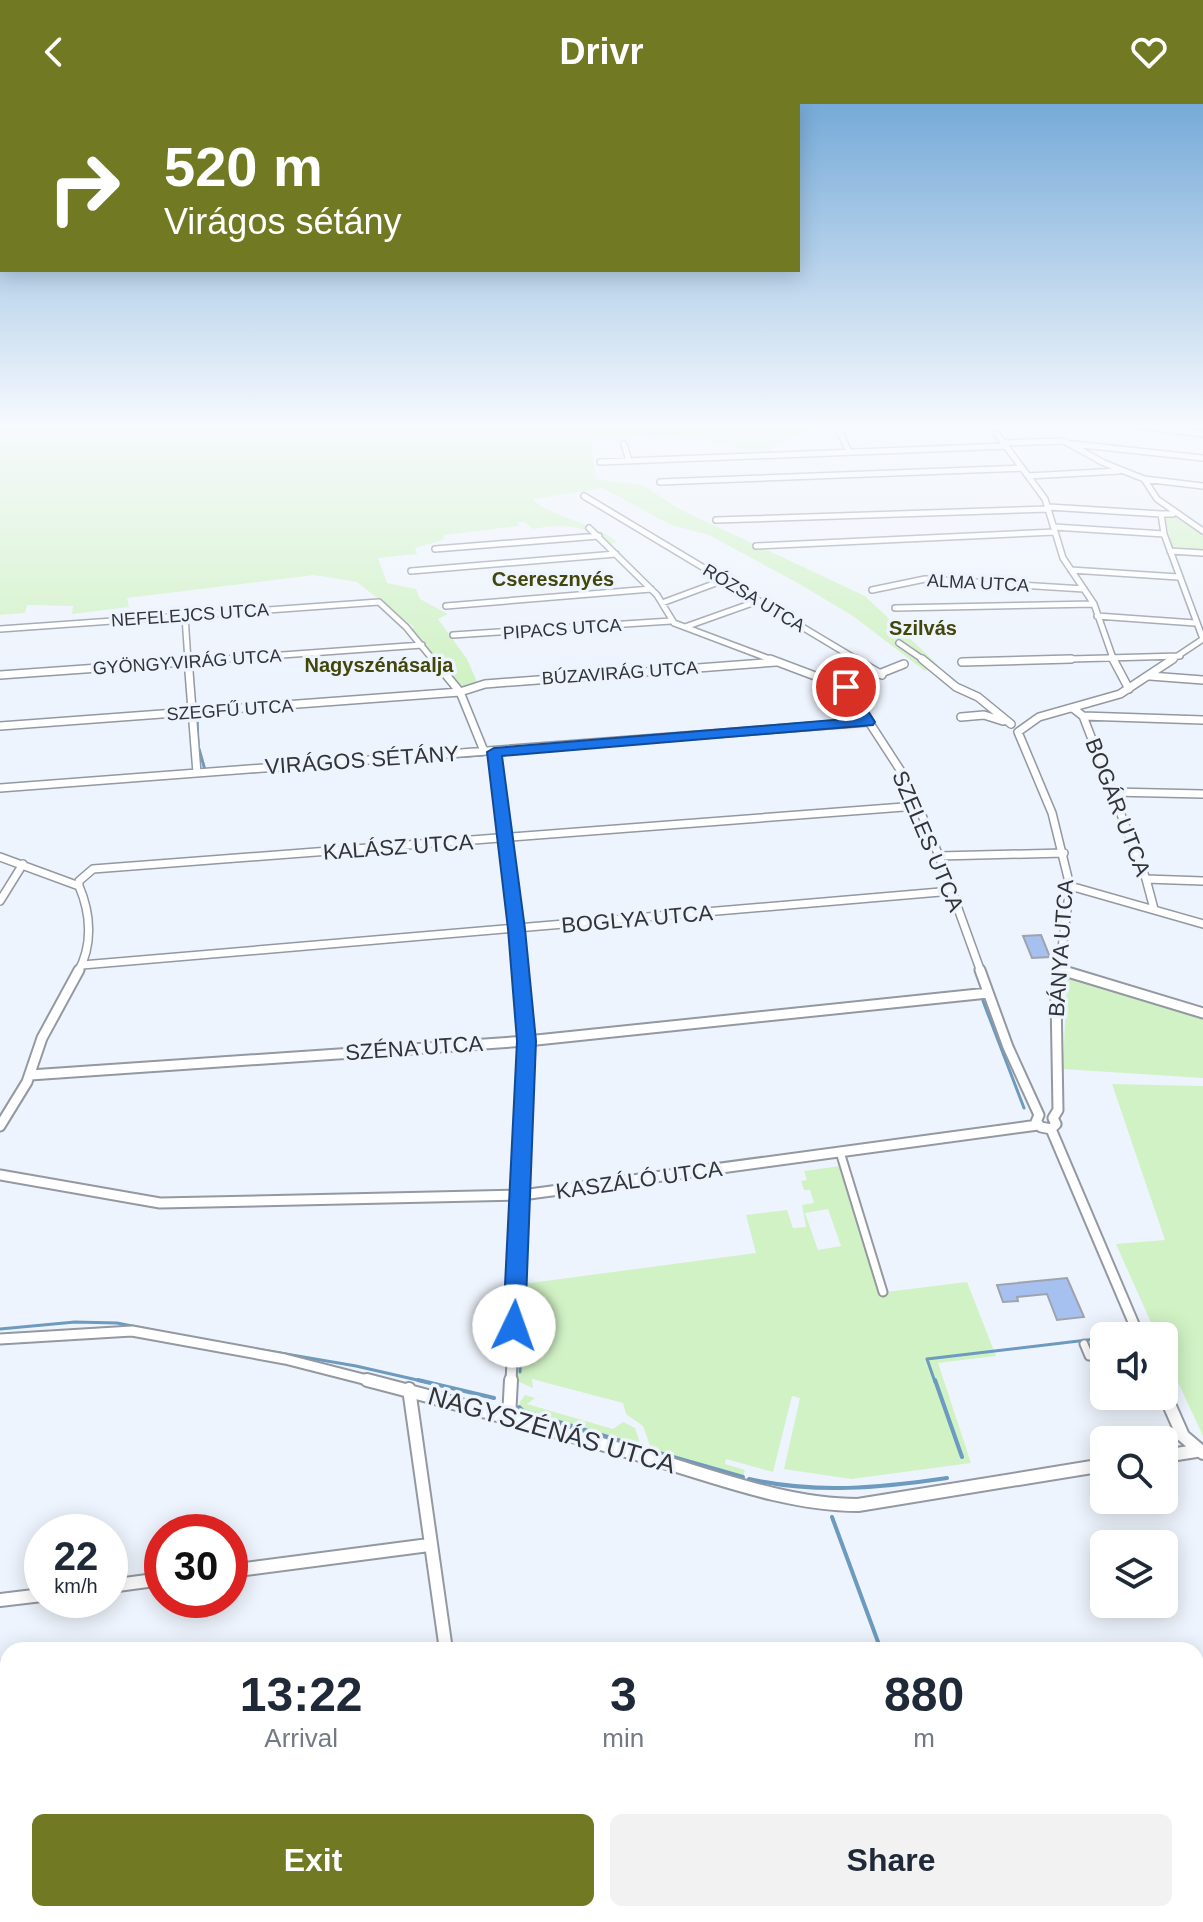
<!DOCTYPE html>
<meta charset="utf-8">
<style>
:root{--surface:#fff;--page:#f2f2f3;--text:#1f2937;--muted:#747a83;--accent:#717923}
body{margin:0;font-family:Helvetica,sans-serif;background:var(--page);color:var(--text);height:100vh;display:flex;flex-direction:column;font-size:30px;white-space:nowrap}
*{box-sizing:border-box;margin:0}
p{font-size:26px;color:var(--muted)}
.icon{flex:none;width:44px;height:44px;fill:none;stroke:currentColor;stroke-width:2;stroke-linecap:round;stroke-linejoin:round}
.map{position:relative;flex:1;overflow:hidden}
.drawer{position:absolute;left:0px;top:1538px;width:1204px;height:280px;display:flex;flex-direction:column;background:var(--surface);border-radius:24px 24px 0 0;box-shadow:0 4px 20px #0003}
.drawer>*{flex:none}
.banner{position:absolute;left:0px;top:0px;width:800px;height:168px;box-shadow:0 4px 20px #0003;background:#717923;color:#fff;overflow:hidden}
.controls{position:absolute;left:1090px;top:1218px;display:grid;gap:16px}
.controls a{display:grid;place-items:center;width:88px;height:88px;border-radius:12px;background:var(--surface);box-shadow:0 4px 20px #0003;font-size:40px}
.speed{position:absolute;left:24px;top:1410px;display:flex;gap:16px;font-size:40px;font-weight:700;text-align:center}
.speed>*{display:grid;place-content:center;width:104px;height:104px;border-radius:50%;background:var(--surface);box-shadow:0 4px 20px #0003;line-height:1}
.speed small{font-size:20px;font-weight:400}
.speed .limit{border:12px solid #d22;background:#fff;color:#111}
.pin{position:absolute;display:grid;place-items:center;width:68px;height:68px;color:#fff;margin:-34px;border:4px solid #fff;border-radius:50%;box-shadow:0 2px 8px #0007}
.me{position:absolute;width:88px;margin:-44px;rotate:3deg;stroke-linejoin:round;filter:drop-shadow(0 0 6px #0008)}
.turn{display:flex;align-items:center;gap:28px;height:168px;padding:0 32px;font-size:36px}
.turn .icon{width:104px;height:104px;stroke-width:2.5}
.turn b{display:block;font-size:56px;line-height:68px}
.eta{display:flex;justify-content:space-evenly;align-items:center;height:136px;text-align:center}
.eta b{font-size:48px;font-weight:700;line-height:56px}
.action{display:flex;gap:16px;margin-top:auto;padding:16px 32px}
.action a{flex:1;height:92px;border-radius:12px;background:var(--accent);color:#fff;font-size:32px;font-weight:700;line-height:92px;text-align:center}
.action a+a{background:var(--page);color:var(--text)}
header{display:flex;justify-content:space-between;align-items:center;height:104px;padding:0 32px;background:var(--accent);color:#fff;font-size:36px;font-weight:700}
.map>svg:first-child{display:block}
.green{fill:#d1f2c5;fill-rule:evenodd}
.lines{fill:none;stroke-linecap:round;stroke-linejoin:round}
.stream-far1{stroke:#6c9bbf;stroke-width:3}
.stream{stroke:#6c9bbf;stroke-width:4}
.building{fill:#a6c1f0;stroke:#9ea3ac;stroke-width:2}
.pedestrian-far1-casing{stroke:#9398a1;stroke-width:11}
.pedestrian-casing{stroke:#9398a1;stroke-width:13}
.minor-far3-casing{stroke:#9398a1;stroke-width:8}
.minor-far2-casing{stroke:#9398a1;stroke-width:10}
.minor-far1-casing{stroke:#9398a1;stroke-width:13}
.minor-casing{stroke:#9398a1;stroke-width:16}
.tertiary-casing{stroke:#9398a1;stroke-width:4}
.pedestrian-far1{stroke:#fff;stroke-width:7}
.pedestrian{stroke:#fff;stroke-width:9}
.minor-far3{stroke:#fff;stroke-width:5}
.minor-far2{stroke:#fff;stroke-width:7}
.minor-far1{stroke:#fff;stroke-width:9}
.minor{stroke:#fff;stroke-width:12}
.tertiary{fill:#fff;fill-rule:evenodd}
.route{fill:#1a73e8;stroke:#114b97;stroke-width:2}
.labels{text-anchor:middle;dominant-baseline:central;stroke-width:7;stroke-linejoin:round;paint-order:stroke}
.far-street-label{font-size:18px;fill:#323438;stroke:#eef4fd}
.far-neighbourhood-label{font-size:20px;font-weight:bold;fill:#424709;stroke:#eef4fd}
.street-label{font-size:22px;fill:#323438;stroke:#eef4fd}
.near-street-label{font-size:26px;fill:#323438;stroke:#eef4fd}
</style>
<header><svg class="icon" aria-label="back" viewBox="0 0 24 24"><path d="M15 5l-7 7 7 7"/></svg>Drivr<svg class="icon" aria-label="heart" viewBox="0 0 24 24"><path d="M12 20l-8-8c-3-5 5-10 8-4 3-6 11-1 8 4z"/></svg></header>
<div class="map">
<svg width="1203" height="1818" viewBox="0 0 1203 1818">
<rect width="100%" height="100%" fill="#eef4fd"/>
<!-- green -->
<path class="green" d="M0,320h1005l-35,3h-149l-24,8 -34,19 -59,-14 -70,-5 -6,7 -37,-1 5,38 47,6 36,24 186,87 73,69 -13,6 -72,-55 -57,-34 -87,-47 -38,-10 -68,-37 -70,11c14,17 60,23 84,43l-7,2c-22,-19 -49,-21 -77,-15l-8,-7h-8l2,4 -75,9 -1,5 -28,8 2,6 -39,4 9,25 29,6 4,10 28,15 -10,5 29,40 11,25 -17,5 -51,-60 4,-2 -57,-45 -43,-7 -187,23 2,9 -57,7 1,-8 -46,-1 -2,8 -25,2z
M1164,412h10l29,19v15l-31,-4z
M1067,873l136,40v61l-140,-9z
M1112,980l91,2v350l-39,-84v-16h-7l-41,-92 49,-4z
M840,1062l46,126 81,-10 29,74 -58,7 33,100 -120,16 -67,-10 16,-71 -8,-2 -19,76 -47,-13 -1,5 20,6 -3,10 -89,-26 -10,-28 -17,-12 -3,-11 -91,-24 1,9 -16,-7 -3,-5 9,-92 233,-31 -10,-38 41,-5 6,18 13,-1 -4,-22 12,-2 -4,-13h-6l-3,-9 6,-1 -3,-9zM828,1105l13,37 -23,4 -13,-37z
M525,1291l10,3 -8,6 86,25 10,-7 12,6 5,15 -6,5 -110,-33 -5,-12z"/>
<g class="lines">
<!-- stream-far1 -->
<path class="stream-far1" d="M197,613l1,28
M199,645l6,21
M499,650l11,72
M251,668l232,-17
M512,738l8,73
M522,830l11,89
M983,897l41,107
M529,1080l4,-139
M0,1225l75,-7 42,1 70,14
M198,1235l158,27 70,16
M520,1268l8,-154
M935,1278l-8,-23 177,-21"/>
<!-- stream -->
<path class="stream" d="M418,1276l76,18
M935,1276l27,77
M519,1303l4,4 114,35
M652,1347l91,26
M749,1375c67,15 130,9 198,-1
M832,1413l49,133"/>
</g>
<!-- building -->
<path class="building" d="M1041,831l9,22 -18,1 -9,-22z
M1067,1174l17,39 -27,3 -10,-26 -30,3 1,4 -15,1 -6,-17z
M783,1810h58l2,8h-58z"/>
<g class="lines">
<defs>
<path id="pedestrian-far1" d="M840,1048l43,140
M1084,1240l5,12 15,-2"/>
<path id="pedestrian" d="M523,1818l11,-8"/>
<path id="minor-far3" d="M836,320l13,28
M1124,320l79,10
M997,330l48,65 18,59 31,46 20,57
M1004,339l60,-2 40,22 40,16 13,20 46,32
M624,340l5,17
M1073,340l130,14
M600,358l407,-16
M1028,372l91,-5
M1144,375l59,7
M660,378l362,-14
M584,392l275,165
M1049,403l112,7
M1173,410h-12l3,20 39,105
M716,416l332,-11
M1054,423l110,7
M589,424l68,67 17,28 101,38
M756,442l299,-14
M435,445l164,-13
M1170,447l33,2
M1071,466l107,7
M411,467l205,-17
M872,486l53,-11 159,10
M662,499l62,-23
M446,502l205,-17
M895,504l199,-4
M185,512l3,45
M1097,512l98,7
M685,523l73,-26
M0,525l379,-27 27,25 28,34
M453,531l218,-14
M899,539l26,18
M197,557l225,-16
M998,557l182,-5
M1170,557l33,-22"/>
<path id="minor-far2" d="M188,555l9,114
M433,555l27,33 24,59
M770,555l77,29 61,94 31,74 42,116
M855,555l27,16
M922,555l34,28 22,10 33,27
M1113,555l16,30
M962,558l109,-3
M0,571l225,-16
M1150,572l53,4
M846,583l58,-23
M1074,605l9,7 63,163 8,30
M1083,612l120,4
M961,613l23,-2 19,6
M0,622l460,-34 25,-8 291,-22
M494,648l28,220
M0,684l868,-66
M1112,688l91,2
M939,752l125,-3
M0,753l79,29c12,28 14,59 -1,86
M1146,775l57,2
M79,782v-5l14,-12 824,-63
M1070,782l133,38
M0,797l23,-37
M82,861l870,-74
M1060,866l7,2
M1059,868l11,-86 -18,-73 -34,-81 21,-15 81,-23 53,-35"/>
<path id="minor-far1" d="M980,866l28,77 31,68 -3,7 5,5 10,2
M1061,866l142,43
M30,971l497,-34 461,-48
M0,1022l27,-44 15,-44 37,-68
M1051,1025l5,-5 -3,-6 5,-8 -2,-114 3,-26
M1051,1025l88,207
M0,1071l160,28 362,-8 516,-70
M0,1235l132,-8 153,28 90,23
M511,1278c6,-137 23,-274 11,-412"/>
<path id="minor" d="M367,1276c93,24 185,50 277,76 69,20 142,49 214,49l246,-40
M409,1285l37,261
M1164,1289l19,43 20,17
M509,1313l2,-37
M1164,1352l32,-5
M230,1467l199,-26
M110,1482l52,-7
M0,1496l42,-5"/>
<path id="tertiary" d="M1203,1658v16l-7,1v-16z
M561,1810h21l-4,8h-21z
M622,1810h17l-3,8h-17z"/>
</defs>
<!-- pedestrian-far1 casing -->
<use href="#pedestrian-far1" class="pedestrian-far1-casing"/>
<!-- pedestrian casing -->
<use href="#pedestrian" class="pedestrian-casing"/>
<!-- minor-far3 casing -->
<use href="#minor-far3" class="minor-far3-casing"/>
<!-- minor-far2 casing -->
<use href="#minor-far2" class="minor-far2-casing"/>
<!-- minor-far1 casing -->
<use href="#minor-far1" class="minor-far1-casing"/>
<!-- minor casing -->
<use href="#minor" class="minor-casing"/>
<!-- tertiary casing -->
<use href="#tertiary" class="tertiary-casing"/>
<!-- pedestrian-far1 -->
<use href="#pedestrian-far1" class="pedestrian-far1"/>
<!-- pedestrian -->
<use href="#pedestrian" class="pedestrian"/>
<!-- minor-far3 -->
<use href="#minor-far3" class="minor-far3"/>
<!-- minor-far2 -->
<use href="#minor-far2" class="minor-far2"/>
<!-- minor-far1 -->
<use href="#minor-far1" class="minor-far1"/>
<!-- minor -->
<use href="#minor" class="minor"/>
<!-- tertiary -->
<use href="#tertiary" class="tertiary"/>
</g>
<!-- sky -->
<linearGradient id="sky" x2="0" y2="1"><stop stop-color="#76aad8"/><stop offset="0.56" stop-color="#f7fafe"/><stop offset="1" stop-color="#f7fafe" stop-opacity="0"/></linearGradient>
<rect width="1203" height="574" fill="url(#sky)"/>
<!-- route -->
<path class="route" d="M846,578l5,2 24,38 -2,3 -371,31 23,173 11,112 -11,285 -3,7 -8,3 -8,-3 -3,-7 14,-285 -9,-112 -21,-177 7,-4 364,-30 -19,-31z"/>
<g class="labels">
<!-- far-street labels -->
<g class="far-street-label">
<text transform="translate(978 479) rotate(3)">ALMA UTCA</text>
<text transform="translate(754 494) rotate(31)">RÓZSA UTCA</text>
<text transform="translate(190 511) rotate(-4)">NEFELEJCS UTCA</text>
<text transform="translate(562 525) rotate(-4)">PIPACS UTCA</text>
<text transform="translate(187 558) rotate(-4)">GYÖNGYVIRÁG UTCA</text>
<text transform="translate(620 569) rotate(-4)">BÚZAVIRÁG UTCA</text>
<text transform="translate(230 606) rotate(-4)">SZEGFŰ UTCA</text>
</g>
<!-- far-neighbourhood labels -->
<g class="far-neighbourhood-label">
<text x="553" y="475">Cseresznyés</text>
<text x="923" y="524">Szilvás</text>
<text x="379" y="561">Nagyszénásalja</text>
</g>
<!-- street labels -->
<g class="street-label">
<text transform="translate(362 656) rotate(-4)">VIRÁGOS SÉTÁNY</text>
<text transform="translate(1118 703) rotate(69)">BOGÁR UTCA</text>
<text transform="translate(928 737) rotate(67)">SZELES UTCA</text>
<text transform="translate(398 743) rotate(-4)">KALÁSZ UTCA</text>
<text transform="translate(637 815) rotate(-5)">BOGLYA UTCA</text>
<text transform="translate(1061 844) rotate(-86)">BÁNYA UTCA</text>
<text transform="translate(414 944) rotate(-4)">SZÉNA UTCA</text>
<text transform="translate(639 1076) rotate(-8)">KASZÁLÓ UTCA</text>
</g>
<!-- near-street labels -->
<g class="near-street-label">
<text transform="translate(552 1326) rotate(16)">NAGYSZÉNÁS UTCA</text>
</g>
</g>
</svg>
<div class="controls">
<a><svg class="icon" aria-label="sound" viewBox="0 0 24 24"><path d="M4 9h4l5-4v14l-5-4H4zM17 9q2 3 0 6"/></svg></a>
<a><svg class="icon" aria-label="search" viewBox="0 0 24 24"><circle cx="10" cy="10" r="6"/><path d="M15 15l6 6"/></svg></a>
<a><svg class="icon" aria-label="layers" viewBox="0 0 24 24"><path d="M12 4l9 5-9 5-9-5zM3 14l9 5 9-5"/></svg></a>
</div>
<div class="speed"><div>22<small>km/h</small></div><div class="limit">30</div></div>
<div class="pin" style="left:846px;top:583px;background:#d93025"><svg class="icon" aria-label="arrive" viewBox="0 0 24 24"><path d="M6 21V4h12l-3 4 3 4H6"/></svg></div>
<svg class="me" style="left:514px;top:1222px" viewBox="-20 -20 40 40"><circle r="19" fill="#fff"/><path d="M0-13L10 11 0 6-10 11z" fill="#1a73e8"/></svg>
<div class="banner">
<div class="turn"><svg class="icon" aria-label="right" viewBox="0 0 24 24"><path d="M7 20v-9h11M14 6l5 5-5 5"/></svg><div><b>520 m</b>Virágos sétány</div></div>
</div>
<section class="drawer">
<div class="eta">
<div><b>13:22</b><p>Arrival</p></div>
<div><b>3</b><p>min</p></div>
<div><b>880</b><p>m</p></div>
</div>
<div class="action"><a>Exit</a><a>Share</a></div>
</section>
</div>
